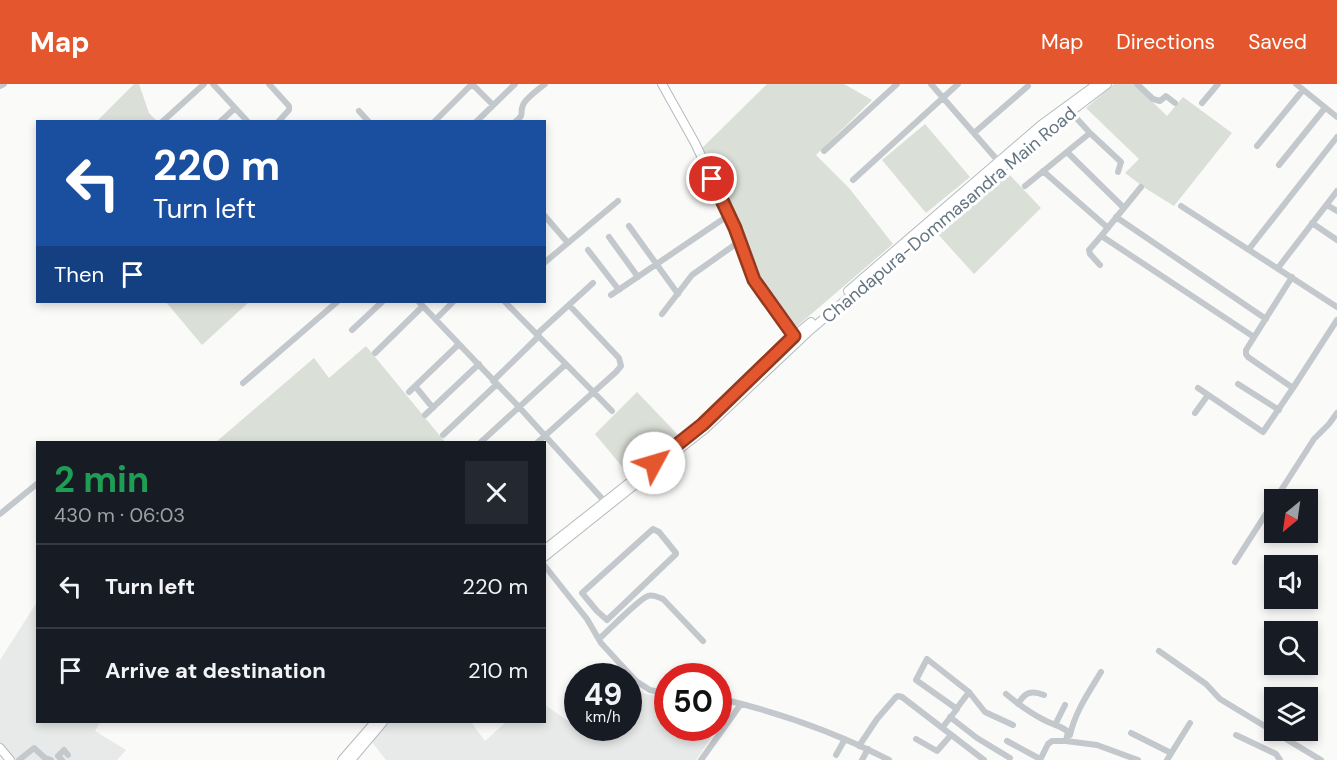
<!DOCTYPE html>
<meta charset="utf-8">
<style>
:root{--surface:#171b24;--page:#242831;--text:#f1f3f6;--muted:#9ea1a6;--line:#363941;--accent:#e4572e}
body{margin:0;font-family:"DM Sans",sans-serif;background:var(--page);color:var(--text);height:100vh;display:flex;flex-direction:column;font-size:22px;white-space:nowrap}
*{box-sizing:border-box;margin:0}
p{font-size:20px;color:var(--muted)}
.icon{flex:none;width:33px;height:33px;fill:none;stroke:currentColor;stroke-width:2;stroke-linecap:round;stroke-linejoin:round}
.map{position:relative;flex:1;overflow:hidden}
.details{position:absolute;left:36px;top:357px;width:510px;height:282px;display:flex;flex-direction:column;background:var(--surface);border-radius:0px;box-shadow:0 3px 9px #0003}
.details>*{flex:none}
.banner{position:absolute;left:36px;top:36px;width:510px;height:183px;border-radius:0px;box-shadow:0 3px 9px #0003;background:#1a4fa0;color:#fff;overflow:hidden}
.needle{width:39px;rotate:209deg}
.controls{position:absolute;left:1264px;top:405px;display:grid;gap:12px}
.controls a{display:grid;place-items:center;width:54px;height:54px;border-radius:0px;background:var(--surface);box-shadow:0 3px 9px #0003;font-size:30px}
.speed{position:absolute;left:564px;top:579px;display:flex;gap:12px;font-size:30px;font-weight:700;text-align:center}
.speed>*{display:grid;place-content:center;width:78px;height:78px;border-radius:50%;background:var(--surface);box-shadow:0 3px 9px #0003;line-height:1}
.speed small{font-size:15px;font-weight:400}
.speed .limit{border:9px solid #d22;background:#fff;color:#111}
.pin{position:absolute;display:grid;place-items:center;width:51px;height:51px;color:#fff;margin:-26px;border:3px solid #fff;border-radius:50%;box-shadow:0 2px 6px #0007}
.me{position:absolute;width:66px;margin:-33px;rotate:51deg;stroke-linejoin:round;filter:drop-shadow(0 0 4px #0008)}
.turn{display:flex;align-items:center;gap:21px;height:126px;padding:0 18px;font-size:27px}
.turn .icon{width:78px;height:78px;stroke-width:2.5}
.turn b{display:block;font-size:42px;line-height:51px}
.then{display:flex;align-items:center;height:57px;padding:0 18px;background:#0003;gap:12px;font-size:22px}
.round{display:grid;place-items:center;flex:none;width:63px;height:63px;border-radius:0px;background:var(--page)}
.head{display:flex;align-items:center;justify-content:space-between;height:102px;padding:0 18px}
h1{font-size:36px;font-weight:700;line-height:45px;color:#1e9e55}
ul{padding:0;list-style:none}
li{display:flex;align-items:center;gap:18px;height:84px;padding:0 18px;border-top:2px solid var(--line)}
li div{flex:1}
li b{display:block;font-size:22px}
li em{font-style:normal}
header{display:flex;align-items:center;gap:36px;box-sizing:border-box;height:84px;padding:0 30px;background:var(--accent);color:#fff}
header strong{font-size:28px}
nav{display:flex;gap:33px;margin-inline-start:auto;font-size:21px}
.map>svg:first-child{display:block}
.built{fill:#e8e9e9}
.green{fill:#dadfd7}
.lines{fill:none;stroke-linecap:round;stroke-linejoin:round}
.secondary-casing{stroke:#b3babf;stroke-width:10}
.street{stroke:#c3c8cc;stroke-width:6}
.secondary{stroke:#fff;stroke-width:8}
.route-casing{stroke:#94391e;stroke-width:15}
.route{stroke:#e4572e;stroke-width:10}
.labels{text-anchor:middle;dominant-baseline:central;stroke-width:6;stroke-linejoin:round;paint-order:stroke}
.street-label{font-size:18px;fill:#657683;stroke:#fff}
</style>
<header>
<strong>Map</strong>
<nav><a>Map</a><a>Directions</a><a>Saved</a></nav>
</header>
<div class="map">
<svg width="1337" height="676" viewBox="0 0 1337 676">
<rect width="100%" height="100%" fill="#fafaf8"/>
<!-- built -->
<path class="built" d="M37,518l1,120h62l-5,9 31,19 -9,10h-102l-15,-17v-83z
M629,594l16,16 22,3 1,31h50l-22,32h-310l-14,-18 17,-20h82l14,19 21,-19h38l1,-17 33,23h50z"/>
<!-- green -->
<path class="green" d="M134,0h5l10,29 8,8h-60z
M767,0h77l28,16 -56,55 33,33 44,56 -98,84 -40,-54 -53,-126z
M1114,0h20l33,32 16,-19 49,36 -58,73 -29,-18 -20,-15 14,-14 -53,-51z
M925,40l45,53 -44,36 -44,-53z
M1007,88l34,36 -67,66 -39,-43z
M166,218h83l-47,43z
M366,262l79,96h-229l98,-84 15,20z
M637,308l42,44 -50,39 -34,-41z"/>
<g class="lines">
<defs>
<path id="secondary" d="M662,0l33,59 34,72 25,65 42,59
M848,207l193,-166 56,-41
M748,297l46,-45 17,-14
M544,466l85,-67
M544,473l162,-129 102,-96 236,-200 63,-48
M0,664l10,12
M342,676l33,-38
M351,676l32,-38"/>
</defs>
<!-- secondary casing -->
<use href="#secondary" class="secondary-casing"/>
<!-- street -->
<path class="street" d="M213,0l35,38
M269,0l20,22v4l-11,12
M472,0l21,21
M931,0l68,78
M1137,0l16,15 7,2 6,-5 9,7
M1296,0l41,33
M0,2l4,-2
M1202,19l16,-19
M1069,26l21,23 31,29 -3,10
M359,27l10,11
M162,38l42,-38
M220,38l15,-14
M434,38l38,-38
M476,38l39,-38
M515,38c11,-9 4,-8 8,-17 3,-7 16,-16 22,-21
M974,49l54,-47
M1257,62l46,-56
M824,67l73,-67
M1067,68l57,56
M1279,81l46,-57
M1043,87l65,57
M853,96l105,-96
M1025,102l65,-53
M1141,103l-39,48 1,2 151,100
M1327,121l10,6
M1181,122l156,101
M544,131l24,28
M1116,133l150,102
M1312,139l25,17
M629,142l49,68
M609,153l29,40
M1249,165l88,-112
M588,166l31,40
M544,179l74,-62
M1100,181l-10,-11 -1,-4 13,-15
M1278,184l59,-77
M1292,193l-46,73v4l2,3 45,31
M611,211l118,-80
M419,218l100,105 87,96
M505,218l107,109
M662,230l30,-39 48,-34
M436,235l17,-17
M352,246l30,-28
M537,250l56,-51
M375,269l48,-47
M493,297l46,-45
M243,299l94,-81
M1238,300l41,26
M415,302l18,22
M1198,304l65,44 30,-44 44,-68
M409,308l50,-48
M1195,329l13,-18
M425,331l54,-51
M443,351l54,-51
M481,358l85,-78
M538,358l78,-70 5,-6 -2,-8 -50,-53
M0,430l38,-31
M653,445l6,3 17,21v1l-69,66 -10,-9 -15,-18z
M1235,478l79,-123 15,-15 8,-11
M544,481l43,54 14,24 35,38 14,9 18,4
M599,555c9,-8 41,-41 49,-43 5,-2 10,1 15,3l40,42
M1159,567l47,33 14,15 101,61
M1006,610c12,10 26,20 40,27 8,4 16,5 22,11l-2,9
M718,614c59,14 117,34 171,62
M1018,620c7,-12 13,-14 26,-9
M957,624l12,-16
M950,633l27,21 33,20
M1055,641l10,-20
M942,644l15,-19 -41,-29 11,-21 42,33 16,20 28,13
M1131,649l40,20
M1070,651c5,-23 19,-43 31,-63
M1236,651l40,19 4,6
M916,655l21,12 14,-16
M1007,657l33,18
M859,662l18,-27 19,-22 2,-1 4,1 82,63
M836,671l9,-16
M19,676l15,-12 11,10 6,2
M62,676l-4,-4 6,-6 4,5
M701,676l40,-56
M862,676l6,-11
M1040,676l8,-16 4,-3h14l31,4 41,15
M1167,676l23,-37"/>
<!-- secondary -->
<use href="#secondary" class="secondary"/>
</g>
<g class="lines">
<defs>
<path id="route" d="M654,379l49,-39 91,-88 -40,-56 -19,-52 -23,-49"/>
</defs>
<!-- route casing -->
<use href="#route" class="route-casing"/>
<!-- route -->
<use href="#route" class="route"/>
</g>
<g class="labels">
<!-- street labels -->
<g class="street-label">
<text transform="translate(949 131) rotate(-40)">Chandapura-Dommasandra Main Road</text>
</g>
</g>
</svg>
<div class="controls">
<a><svg class="needle" viewBox="-14 -14 28 28"><path d="M0-13l5 13h-10z" fill="#e53935"/><path d="M0 13l5-13h-10z" fill="#9ea1a6"/></svg></a>
<a><svg class="icon" aria-label="sound" viewBox="0 0 24 24"><path d="M4 9h4l5-4v14l-5-4H4zM17 9q2 3 0 6"/></svg></a>
<a><svg class="icon" aria-label="search" viewBox="0 0 24 24"><circle cx="10" cy="10" r="6"/><path d="M15 15l6 6"/></svg></a>
<a><svg class="icon" aria-label="layers" viewBox="0 0 24 24"><path d="M12 4l9 5-9 5-9-5zM3 14l9 5 9-5"/></svg></a>
</div>
<div class="speed"><div>49<small>km/h</small></div><div class="limit">50</div></div>
<div class="pin" style="left:712px;top:95px;background:#d93025"><svg class="icon" aria-label="arrive" viewBox="0 0 24 24"><path d="M6 21V4h12l-3 4 3 4H6"/></svg></div>
<svg class="me" style="left:654px;top:379px" viewBox="-20 -20 40 40"><circle r="19" fill="#fff"/><path d="M0-13L10 11 0 6-10 11z" fill="#e4572e"/></svg>
<div class="banner">
<div class="turn"><svg class="icon" aria-label="left" viewBox="0 0 24 24"><path d="M17 20v-9H6M10 6l-5 5 5 5"/></svg><div><b>220 m</b>Turn left</div></div>
<div class="then">Then<svg class="icon" aria-label="arrive" viewBox="0 0 24 24"><path d="M6 21V4h12l-3 4 3 4H6"/></svg></div>
</div>
<section class="details">
<div class="head"><div><h1>2 min</h1><p>430 m · 06:03</p></div><a class="round"><svg class="icon" aria-label="close" viewBox="0 0 24 24"><path d="M6 6l12 12M18 6L6 18"/></svg></a></div>
<ul>
<li><svg class="icon" aria-label="left" viewBox="0 0 24 24"><path d="M17 20v-9H6M10 6l-5 5 5 5"/></svg><div><b>Turn left</b></div><em>220 m</em></li>
<li><svg class="icon" aria-label="arrive" viewBox="0 0 24 24"><path d="M6 21V4h12l-3 4 3 4H6"/></svg><div><b>Arrive at destination</b></div><em>210 m</em></li>
</ul>
</section>
</div>
